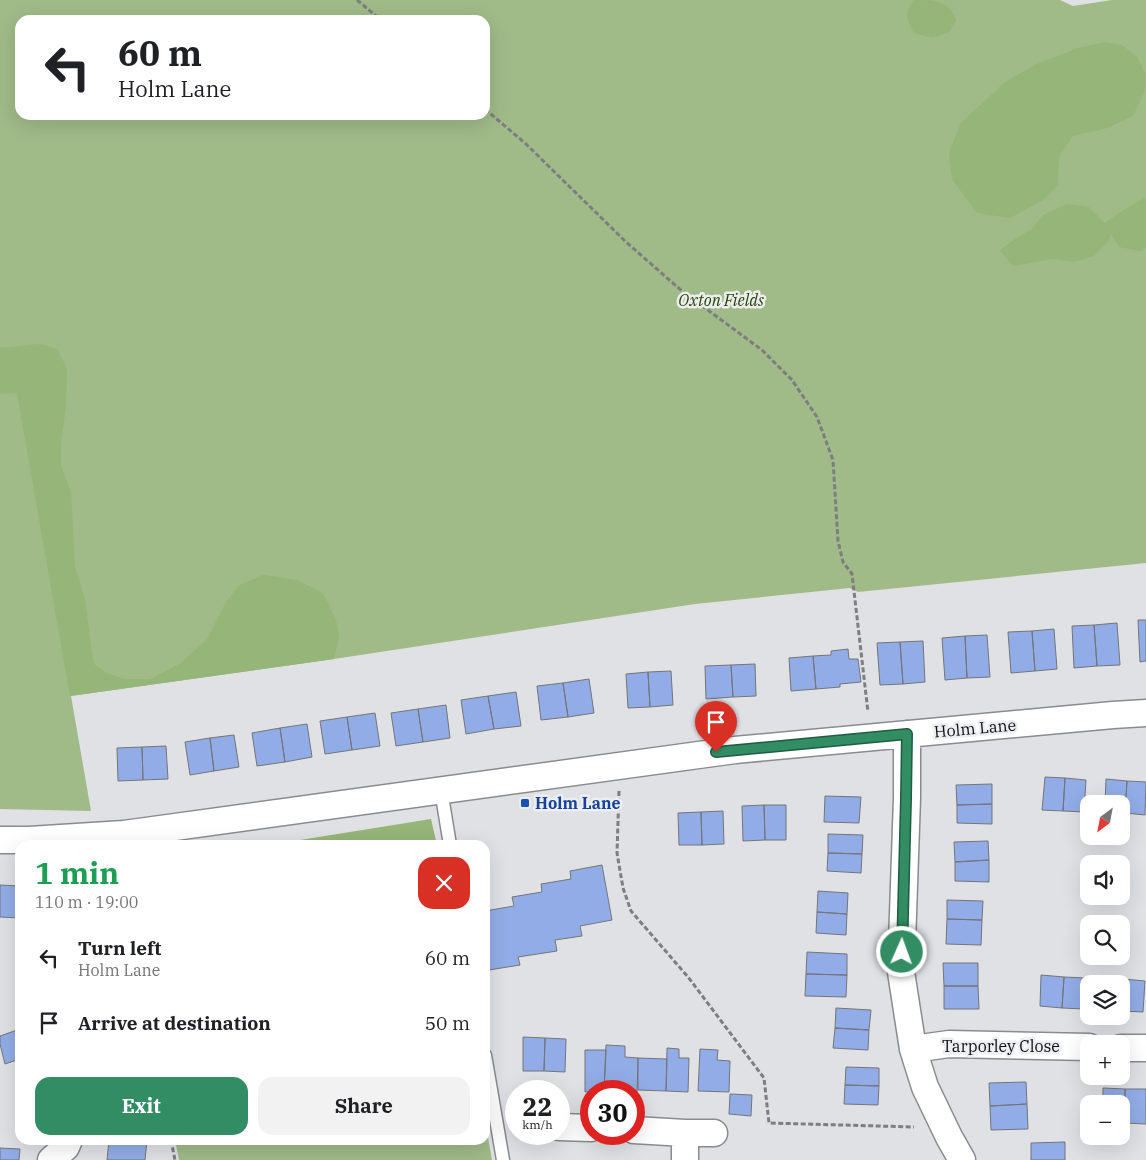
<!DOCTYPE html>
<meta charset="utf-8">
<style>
:root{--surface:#fff;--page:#f2f2f2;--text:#202124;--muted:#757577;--accent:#328d64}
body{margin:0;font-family:"IBM Plex Serif",serif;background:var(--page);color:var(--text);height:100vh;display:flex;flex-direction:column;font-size:19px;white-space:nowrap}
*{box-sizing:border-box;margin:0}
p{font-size:16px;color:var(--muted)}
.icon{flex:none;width:28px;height:28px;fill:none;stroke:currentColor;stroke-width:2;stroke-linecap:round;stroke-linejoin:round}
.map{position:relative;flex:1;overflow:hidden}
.side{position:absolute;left:15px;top:840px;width:475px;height:305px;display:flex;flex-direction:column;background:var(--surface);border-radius:15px;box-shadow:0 5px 20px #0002}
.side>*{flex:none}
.hud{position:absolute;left:15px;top:15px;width:475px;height:105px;border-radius:15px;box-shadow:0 5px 20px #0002;background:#fff;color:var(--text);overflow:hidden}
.needle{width:32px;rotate:212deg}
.tools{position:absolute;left:1080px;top:795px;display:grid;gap:10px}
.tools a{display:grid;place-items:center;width:50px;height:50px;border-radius:10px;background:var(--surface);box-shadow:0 5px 20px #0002;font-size:25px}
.speed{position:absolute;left:505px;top:1080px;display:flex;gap:10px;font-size:25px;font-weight:700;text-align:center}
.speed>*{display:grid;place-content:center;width:65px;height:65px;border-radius:50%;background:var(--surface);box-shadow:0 5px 20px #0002;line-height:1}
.speed small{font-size:12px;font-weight:400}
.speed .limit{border:8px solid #d22;background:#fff;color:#111}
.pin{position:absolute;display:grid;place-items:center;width:42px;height:42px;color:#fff;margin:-51px -21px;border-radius:50% 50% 50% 0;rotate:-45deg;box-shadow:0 0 5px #0007}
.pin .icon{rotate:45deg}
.me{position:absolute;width:55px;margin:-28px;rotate:2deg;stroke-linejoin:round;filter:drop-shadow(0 0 4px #0008)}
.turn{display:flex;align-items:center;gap:18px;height:105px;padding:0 20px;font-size:22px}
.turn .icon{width:65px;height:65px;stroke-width:2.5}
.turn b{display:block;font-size:35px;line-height:42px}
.round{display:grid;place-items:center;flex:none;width:52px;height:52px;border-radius:15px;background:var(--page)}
.overview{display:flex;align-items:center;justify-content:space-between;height:85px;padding:0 20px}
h1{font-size:30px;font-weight:800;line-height:38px;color:#1e9e55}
.primary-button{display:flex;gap:10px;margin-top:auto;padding:10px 20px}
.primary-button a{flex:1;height:58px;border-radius:15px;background:var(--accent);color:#fff;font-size:20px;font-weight:800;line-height:58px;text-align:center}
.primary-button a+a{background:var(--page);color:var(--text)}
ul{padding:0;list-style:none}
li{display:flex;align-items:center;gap:15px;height:65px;padding:0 20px}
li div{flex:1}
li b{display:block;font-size:19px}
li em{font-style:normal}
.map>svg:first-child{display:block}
.green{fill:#a0ba88;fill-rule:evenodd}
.forest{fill:#96b578}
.building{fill:#91ace6;stroke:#737578}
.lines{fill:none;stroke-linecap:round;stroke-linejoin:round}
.lane-casing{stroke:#898b8e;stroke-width:15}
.street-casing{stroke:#898b8e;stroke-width:29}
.path{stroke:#7d7e80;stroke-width:3;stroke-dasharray:5 2.5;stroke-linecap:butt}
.lane{stroke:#fff;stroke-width:12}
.street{stroke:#fff;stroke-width:26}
.route-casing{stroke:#205c41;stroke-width:12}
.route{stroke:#328d64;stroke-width:9}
.transit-dot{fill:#1a4fb4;stroke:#edeef2;stroke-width:2}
.labels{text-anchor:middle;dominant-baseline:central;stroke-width:5;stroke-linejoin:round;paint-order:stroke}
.park-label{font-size:16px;font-style:italic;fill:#274300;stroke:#edeef2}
.street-label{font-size:16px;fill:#0f0f10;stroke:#edeef2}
.transit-label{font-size:16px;font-weight:bold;fill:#164399;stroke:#edeef2;text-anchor:start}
</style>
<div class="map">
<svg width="1146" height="1160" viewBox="0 0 1146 1160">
<rect width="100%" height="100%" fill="#e0e1e4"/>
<!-- green -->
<path class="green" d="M0,0h1060l13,6 39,-6h34v563l-288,29 -8,-4 -155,16 -361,55 -263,37 20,115 -91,-2zM20,20h465v95h-465z
M485,1121l7,39h-313l-4,-20h310z"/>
<!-- forest -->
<path class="forest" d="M914,0c20,0 35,0 42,20l-7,12 -16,6 -19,-5c-7,-14 -11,-19 0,-33z
M1105,42l17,3 15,12 8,16v17l-12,26 -26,12 -34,8 -14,21 -1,28 -15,15 -33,18 -33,-5 -25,-34 -3,-27 12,-29 44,-41 34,-19 39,-15z
M1145,198l1,1v49l-6,3 -21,-4 -8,-13 -3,7 -14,15 -19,6 -22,-3 -40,7 -13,-16 18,-13 14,-8 11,-14 24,-11 22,3 16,16 17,-12z
M39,344l18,5 10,19 -1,38 -5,37v22l10,28 4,74 10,32 6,48 3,17 12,9 18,6h26l31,-16 26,-24 18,-35 13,-18 25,-11 34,5 26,13 13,27 3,17 -5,22 -264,37 -53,-303 -17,1v-46z
M431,819l6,26h-168z"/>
<!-- building -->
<path class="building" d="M1138,620h8v41l-6,1z
M1117,623l3,42 -23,1 -3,-41z
M1094,625l3,41 -23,2 -2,-42z
M1054,629l3,40 -22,2 -3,-40z
M1032,631l3,40 -24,2 -3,-41z
M987,635l3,42 -23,1 -2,-42z
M965,636l2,42 -22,2 -3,-42z
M923,641l2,41 -22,2 -3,-42z
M900,642l3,42 -23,1 -3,-42z
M848,649l1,10h9l3,23 -21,2v3l-24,2 -3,-33 18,-1v-4z
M813,656l3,33 -25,2 -2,-33z
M755,664l1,32 -23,1 -2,-32z
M731,665l2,32 -27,2 -1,-33z
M671,671l2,34 -23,2 -2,-35z
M648,672l2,35 -22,1 -2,-34z
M589,679l5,34 -26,4 -5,-34z
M563,683l5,34 -27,3 -4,-34z
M516,692l5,34 -27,3 -6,-33z
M488,696l6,33 -28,5 -5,-34z
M446,705l4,33 -27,4 -5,-33z
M418,709l5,33 -27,4 -5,-33z
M375,713l5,33 -28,4 -5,-33z
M347,717l5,33 -27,4 -5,-33z
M307,724l5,33 -27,5 -5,-34z
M280,728l5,34 -28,4 -5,-33z
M234,735l5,32 -25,4 -4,-33z
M210,738l4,33 -24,4 -5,-33z
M166,746l2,33 -25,1 -1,-33z
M142,747l1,33 -25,1 -1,-33z
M1045,777l20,1 -2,33 -21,-1z
M1065,778l21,2 -2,32 -21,-1z
M1106,779l21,2 -2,32h-4v-9h-16z
M1127,781l19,1 -1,33 -20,-2z
M992,784v20l-35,1 -1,-20z
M825,796l36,1 -2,26 -35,-1z
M992,804v20l-35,-1v-18z
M764,805l1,35 -22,1 -1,-35z
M764,805h22v35h-21z
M723,811l1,33 -22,1 -1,-33z
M701,812l1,33h-23l-1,-32z
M828,834l35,1 -1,19 -34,-1z
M988,841l1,19 -34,2 -1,-20z
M828,853l34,1 -1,19 -34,-2z
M989,860v22l-34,-1v-19z
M602,865l10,55 -32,6 2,10 -27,4 2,11 -39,6 2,8 -31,5 -4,-22v-37l29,-5 -2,-9 30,-5 -1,-8 30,-5 -1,-8z
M0,885l20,1v32l-20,-1z
M818,891l30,2 -1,21 -30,-2z
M947,900l36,1 -1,19 -35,-1z
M817,912l30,2 -1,21 -30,-2z
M947,919l35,1 -1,25 -35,-1z
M807,952l40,2v21l-41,-1z
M943,963h35v23h-34z
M806,974l41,1 -1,22 -41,-1z
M1041,975l23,2 -2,31 -22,-2z
M1064,977l22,1 -2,31 -22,-1z
M1101,978l22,1 -2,31v-26h-20z
M1123,979l22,2 -2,31 -22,-1z
M944,986h34l1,23h-35z
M836,1008l35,2 -2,20 -34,-2z
M835,1028l34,2 -1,20 -35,-2z
M20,1029v30l-15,5 -5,-20v-8z
M523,1037l22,1 -1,33h-21z
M545,1038l21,1 -1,33 -21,-1z
M606,1045l19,1v11l13,1 -1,37 -3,-1v-3h-30z
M667,1048l12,1v9h10l-1,34 -22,-1z
M700,1049l18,1 -1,10 13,1 -1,31 -31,-1z
M585,1050h21l-2,41 -19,1z
M638,1058l29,1 -1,32 -28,-1z
M846,1067l33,1v18l-34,-1z
M1026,1082l1,22 -37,2 -1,-23z
M845,1085l34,1 -1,19 -34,-1z
M1103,1088l22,1v34h-4v-19h-18z
M1125,1089h21v35l-21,-1z
M730,1094l22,1 -1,21 -22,-2z
M1027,1104l1,25 -37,1 -1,-24z
M109,1140h38l-2,20h-38z
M1065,1142v18h-34v-17z
M0,1148l20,1 -1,11h-19z"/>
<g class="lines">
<defs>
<path id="lane" d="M441,790l9,55
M485,1055l18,105"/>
<path id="street" d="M907,734v64l-6,174 12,77 12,38 24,50 13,23
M0,840h29l95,-6 611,-84 378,-35 33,-2
M1121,1048h25
M913,1049l36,-5 140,3
M559,1127l32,1
M634,1130l51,3v27
M685,1133h29
M51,1160l15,-13 3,-7"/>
</defs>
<!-- lane casing -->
<use href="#lane" class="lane-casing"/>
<!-- street casing -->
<use href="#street" class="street-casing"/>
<!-- path -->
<path class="path" d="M357,0l24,20
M485,109l41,35 100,98 56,49 80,59 30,30 25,37 16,43 5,81 5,21 9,12 16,138
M619,791l-2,62 6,35 8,23 57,66 76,101 5,45 145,4
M171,1140l4,20"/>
<!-- lane -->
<use href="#lane" class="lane"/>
<!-- street -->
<use href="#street" class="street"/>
</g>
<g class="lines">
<defs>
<path id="route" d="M716,752l191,-18 -1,64 -4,154"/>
</defs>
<!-- route casing -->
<use href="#route" class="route-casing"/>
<!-- route -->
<use href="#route" class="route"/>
</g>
<!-- markers -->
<rect class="transit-dot" x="520" y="798" width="10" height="10" rx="2.5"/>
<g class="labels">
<!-- park labels -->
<g class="park-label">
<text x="721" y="300">Oxton Fields</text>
</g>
<!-- street labels -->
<g class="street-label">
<text transform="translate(975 728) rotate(-5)">Holm Lane</text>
<text x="1001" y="1046">Tarporley Close</text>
</g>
<!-- transit labels -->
<g class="transit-label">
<text x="535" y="803">Holm Lane</text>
</g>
</g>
</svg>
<div class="tools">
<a><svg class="needle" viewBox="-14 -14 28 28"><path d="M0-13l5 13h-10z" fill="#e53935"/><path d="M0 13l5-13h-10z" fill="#757577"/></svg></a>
<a><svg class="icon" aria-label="sound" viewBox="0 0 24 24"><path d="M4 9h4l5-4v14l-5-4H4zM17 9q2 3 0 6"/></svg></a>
<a><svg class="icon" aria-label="search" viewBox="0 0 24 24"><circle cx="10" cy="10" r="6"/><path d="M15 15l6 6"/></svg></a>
<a><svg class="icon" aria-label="layers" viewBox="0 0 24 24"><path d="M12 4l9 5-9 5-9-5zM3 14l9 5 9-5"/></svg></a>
<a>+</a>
<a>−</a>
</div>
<div class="speed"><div>22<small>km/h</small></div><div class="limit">30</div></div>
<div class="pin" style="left:716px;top:752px;background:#d93025"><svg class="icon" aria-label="arrive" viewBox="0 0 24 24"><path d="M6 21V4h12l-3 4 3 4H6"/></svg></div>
<svg class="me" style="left:902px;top:952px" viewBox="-20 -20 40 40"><circle r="17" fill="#328d64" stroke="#fff" stroke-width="3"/><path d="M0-11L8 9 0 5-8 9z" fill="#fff"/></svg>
<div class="hud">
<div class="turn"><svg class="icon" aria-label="left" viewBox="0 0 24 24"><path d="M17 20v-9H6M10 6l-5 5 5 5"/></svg><div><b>60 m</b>Holm Lane</div></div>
</div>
<section class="side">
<div class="overview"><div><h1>1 min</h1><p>110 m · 19:00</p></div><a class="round" style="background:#d93025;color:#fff"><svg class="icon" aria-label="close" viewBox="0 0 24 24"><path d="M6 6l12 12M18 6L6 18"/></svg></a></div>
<ul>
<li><svg class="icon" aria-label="left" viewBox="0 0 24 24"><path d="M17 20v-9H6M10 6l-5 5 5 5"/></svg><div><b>Turn left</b><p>Holm Lane</p></div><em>60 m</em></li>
<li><svg class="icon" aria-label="arrive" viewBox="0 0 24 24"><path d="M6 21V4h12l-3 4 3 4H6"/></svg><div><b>Arrive at destination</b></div><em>50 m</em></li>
</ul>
<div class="primary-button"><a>Exit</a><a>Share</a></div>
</section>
</div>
